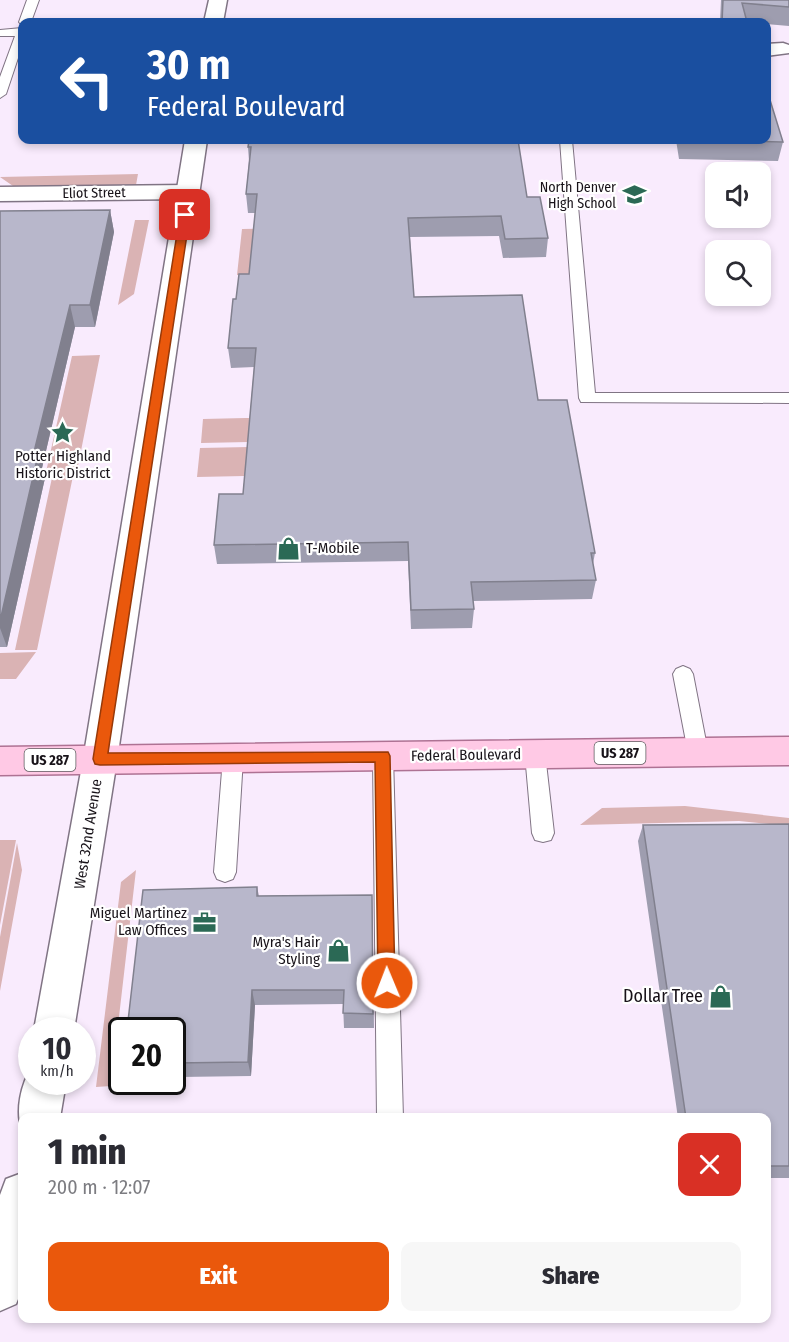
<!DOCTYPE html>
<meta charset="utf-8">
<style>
:root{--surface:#fff;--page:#f7f7f7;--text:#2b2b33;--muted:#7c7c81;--accent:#ea580c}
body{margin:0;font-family:"Fira Sans Condensed",sans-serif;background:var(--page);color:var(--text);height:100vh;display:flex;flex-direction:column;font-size:22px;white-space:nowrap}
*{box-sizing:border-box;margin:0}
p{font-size:20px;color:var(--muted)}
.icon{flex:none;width:33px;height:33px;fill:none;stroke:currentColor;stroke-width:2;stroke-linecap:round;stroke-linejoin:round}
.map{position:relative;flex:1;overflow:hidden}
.sheet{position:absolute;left:18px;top:1113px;width:753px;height:210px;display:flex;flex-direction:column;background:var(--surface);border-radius:12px;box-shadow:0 3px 9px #0003}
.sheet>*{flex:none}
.banner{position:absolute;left:18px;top:18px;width:753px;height:126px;border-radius:12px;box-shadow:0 3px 9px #0003;background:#1a4fa0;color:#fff;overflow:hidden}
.buttons{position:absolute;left:705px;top:162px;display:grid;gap:12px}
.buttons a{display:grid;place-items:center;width:66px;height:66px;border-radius:12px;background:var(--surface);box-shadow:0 3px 9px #0003;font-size:30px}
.speed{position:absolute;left:18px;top:1017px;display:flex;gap:12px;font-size:30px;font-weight:700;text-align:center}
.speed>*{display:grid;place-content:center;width:78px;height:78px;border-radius:50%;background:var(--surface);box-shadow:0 3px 9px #0003;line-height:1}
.speed small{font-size:15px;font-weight:400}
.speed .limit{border:3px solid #111;border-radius:9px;background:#fff;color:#111}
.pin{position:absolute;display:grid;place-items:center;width:51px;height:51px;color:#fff;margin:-26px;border-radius:12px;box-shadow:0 3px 9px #0006}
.me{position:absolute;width:66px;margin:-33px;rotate:359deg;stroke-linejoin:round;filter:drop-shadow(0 0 4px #0008)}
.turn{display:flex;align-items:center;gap:21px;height:126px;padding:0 30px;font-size:27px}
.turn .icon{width:78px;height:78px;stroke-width:2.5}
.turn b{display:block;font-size:42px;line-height:51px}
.round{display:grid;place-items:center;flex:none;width:63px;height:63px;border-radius:12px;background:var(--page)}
.overview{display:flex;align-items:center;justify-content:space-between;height:102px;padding:0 30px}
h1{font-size:36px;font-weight:800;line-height:45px}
.action{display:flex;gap:12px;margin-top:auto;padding:12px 30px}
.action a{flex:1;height:69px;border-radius:12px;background:var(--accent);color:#fff;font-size:24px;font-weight:800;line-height:69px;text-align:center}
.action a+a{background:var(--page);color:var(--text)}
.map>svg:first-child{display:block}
.green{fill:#dab3b4}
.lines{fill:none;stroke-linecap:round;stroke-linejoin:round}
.lane-casing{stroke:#807484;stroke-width:2}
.street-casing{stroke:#807484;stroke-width:3}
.secondary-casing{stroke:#807484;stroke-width:3}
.primary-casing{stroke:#ae7293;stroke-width:3}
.lane{fill:#fff;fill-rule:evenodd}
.street{fill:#fff;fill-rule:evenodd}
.secondary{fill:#fff;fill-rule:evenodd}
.primary{fill:#ffc9e5;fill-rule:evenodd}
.wall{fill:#9e9daf}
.shaded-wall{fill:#81808e}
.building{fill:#b8b7cb;stroke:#81808e;stroke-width:1.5}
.route{fill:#ea580c;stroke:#983908;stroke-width:1.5}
.labels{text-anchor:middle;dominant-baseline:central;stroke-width:4.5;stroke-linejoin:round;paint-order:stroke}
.far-poi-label{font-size:14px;fill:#181319;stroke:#fff;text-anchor:end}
.far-street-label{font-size:14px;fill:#181319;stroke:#fff}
.shield{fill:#fff;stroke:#5d5a5e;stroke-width:1.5}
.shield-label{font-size:14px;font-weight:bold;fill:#181319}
.poi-label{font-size:15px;fill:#181319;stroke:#fff;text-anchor:end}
.street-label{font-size:15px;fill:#181319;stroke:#fff}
.near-poi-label{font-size:18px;fill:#181319;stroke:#fff;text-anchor:end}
</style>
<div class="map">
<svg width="789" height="1342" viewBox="0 0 789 1342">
<rect width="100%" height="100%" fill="#f9ebfd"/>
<!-- green -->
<path class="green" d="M138,174l-2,11 -123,1 -13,-9z
M135,220h14l-15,74 -16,11z
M295,228l-2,46 -56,1 5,-46z
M100,355l-24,121h-3l-36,174h-22l38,-177 -7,-1 26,-116z
M289,417l-40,10 -1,15 -47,1 2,-24z
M249,447l37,28 -89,2 3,-29z
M36,652l-20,27h-16v-26z
M685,806l104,12v8l-50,-5 -159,4 22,-17z
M0,840h16l-16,85z
M17,843l5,27 -22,121v-54z
M136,870l-25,216 -15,1 25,-205z"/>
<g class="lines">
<defs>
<path id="lane" d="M27,0h12l-8,22h-9v3l-3,-3z
M22,28v18l-16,48 -6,4v-21l15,-41h-15v-6z
M560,140h12l23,253h194v10l-208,-1 -2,-4z
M683,666l7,3 3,5 15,78 -3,6 -7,2 -7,-2 -3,-6 -15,-78 3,-5z
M535,746l7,2 3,6 9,79 -3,7 -8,2 -8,-2 -3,-7 -7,-79 3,-6z
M383,748l7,2 3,6 10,362h-26l-4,-362 3,-6z
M233,750l7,2 3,6 -7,114 -3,7 -8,3 -8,-3 -3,-7 9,-114 3,-6z"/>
<path id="street" d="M783,43l6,2v8l-23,3v-12z
M188,185l8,2 3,5 -3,5 -8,2 -188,2v-14z
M100,746l12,4 5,10 -43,270h-40l49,-270 5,-10z
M32,1067v15h34l-6,36h-38v11c-7,-17 -1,-46 10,-62z
M22,1173v116l-6,15 -16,7v-116l6,-16z"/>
<path id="secondary" d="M209,0h18l-4,22h-19z
M185,140h22l-90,620 -5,10 -12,4 -12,-4 -5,-10z"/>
<path id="primary" d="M789,737v28l-789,10v-28z"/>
</defs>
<!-- lane casing -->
<use href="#lane" class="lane-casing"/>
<!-- street casing -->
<use href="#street" class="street-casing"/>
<!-- secondary casing -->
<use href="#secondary" class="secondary-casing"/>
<!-- primary casing -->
<use href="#primary" class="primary-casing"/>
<!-- lane -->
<use href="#lane" class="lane"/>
<!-- street -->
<use href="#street" class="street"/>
<!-- secondary -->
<use href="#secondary" class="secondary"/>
<!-- primary -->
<use href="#primary" class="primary"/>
</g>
<!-- wall -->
<path class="wall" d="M721,0h68v26l-23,-2v-2h-46z
M676,140h90l17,2 -5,19 -99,-2z
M248,147l279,50 21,41 -2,19 -43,1 -4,-22 -89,1 4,60 124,103 57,153 -2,11 3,16 -4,19 -119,2 1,8 -2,19 -61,1 -3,-68 -191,3 -3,-19 29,-51 11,-127 -23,1 -3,-20 8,-49 13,-25 6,-61h-7l-2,-19 3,-33z
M110,210l4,22 -19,95h-20l-33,141 3,10 -38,169h-7v-436z
M789,824v354h-23v-60h-88l-40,-277 5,-16z
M257,887l2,9 113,-1 2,133h-30l-1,-24 -88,1 -4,71 -71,1 -5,-14 1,-5h-4v-28z"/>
<!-- shaded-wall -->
<path class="shaded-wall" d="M110,210l4,22 -19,95 -5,-22z
M70,305l5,22 -33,141 3,10 -38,169 -7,-19v-7l33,-165z
M252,990l3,15 -4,71 -3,-14z"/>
<!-- building -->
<path class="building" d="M723,0h66v7l-47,-4 5,19h-25z
M766,87l17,55 -100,-2h83z
M249,140h269l9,57h13l8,41 -43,1 -4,-23 -93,2 6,79 108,-2 16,105h29l28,153h-4l5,27 -125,2 3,27 -63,1 -3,-68 -194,3 5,-51h24l13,-146h-28l5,-49h3l3,-25h10l8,-80h-11l5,-47h-3z
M110,210l-20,95h-20l-37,151 5,-1 -38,166v-410z
M789,824v342h-23v-48h-80l-43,-293z
M257,887v9l115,-1 1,119 -30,-1 1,-23h-92l-4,72 -73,1 2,-19h-5v-14h-45l16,-140z"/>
<!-- route -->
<path class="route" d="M185,212l5,3 -82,538 280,-1 2,4 5,227 -3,5 -5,3 -6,-3 -3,-5 -3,-221 -275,3 -5,-1 -2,-5 87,-544z"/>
<!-- icons -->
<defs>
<symbol id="school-bare" viewBox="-9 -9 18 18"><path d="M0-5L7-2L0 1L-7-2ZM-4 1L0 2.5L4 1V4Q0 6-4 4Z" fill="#2b6955" stroke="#fff" stroke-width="2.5" paint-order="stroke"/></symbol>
<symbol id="sight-bare" viewBox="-9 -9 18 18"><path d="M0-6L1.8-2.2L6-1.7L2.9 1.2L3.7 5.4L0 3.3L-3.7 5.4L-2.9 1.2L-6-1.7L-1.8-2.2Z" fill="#2b6955" stroke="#fff" stroke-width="2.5" paint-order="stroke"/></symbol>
<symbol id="shop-bare" viewBox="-9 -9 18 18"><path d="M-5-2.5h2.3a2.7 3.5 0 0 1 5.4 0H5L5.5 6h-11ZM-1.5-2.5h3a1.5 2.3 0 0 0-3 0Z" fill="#2b6955" stroke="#fff" stroke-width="2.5" paint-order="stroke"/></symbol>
<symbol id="office-bare" viewBox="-9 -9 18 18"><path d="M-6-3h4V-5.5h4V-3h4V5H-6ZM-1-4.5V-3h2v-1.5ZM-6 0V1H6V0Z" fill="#2b6955" stroke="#fff" stroke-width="2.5" paint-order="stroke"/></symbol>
</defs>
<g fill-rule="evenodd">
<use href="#school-bare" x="618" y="178" width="33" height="33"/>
<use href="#sight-bare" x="46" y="416" width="33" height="33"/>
<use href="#shop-bare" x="272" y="532" width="33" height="33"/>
<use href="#office-bare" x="188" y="906" width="33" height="33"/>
<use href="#shop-bare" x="322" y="934" width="33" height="33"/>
<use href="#shop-bare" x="704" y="980" width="33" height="33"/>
</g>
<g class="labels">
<!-- far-poi labels -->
<g class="far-poi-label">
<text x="616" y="187">North Denver<tspan x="616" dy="16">High School</tspan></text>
</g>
<!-- far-street labels -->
<g class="far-street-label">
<text transform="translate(94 193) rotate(-1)">Eliot Street</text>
</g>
<!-- shield labels -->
<g class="shield">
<rect x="594.5" y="742" width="51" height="22" rx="4.5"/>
<rect x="24.5" y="749" width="51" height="22" rx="4.5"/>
</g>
<g class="shield-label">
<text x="620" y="753">US 287</text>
<text x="50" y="760">US 287</text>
</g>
<!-- poi labels -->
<g class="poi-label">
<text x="63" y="456" text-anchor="middle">Potter Highland<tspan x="63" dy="17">Historic District</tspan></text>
<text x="306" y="548" text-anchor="start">T-Mobile</text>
<text x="187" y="913">Miguel Martinez<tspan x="187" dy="17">Law Offices</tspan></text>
<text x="320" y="942">Myra's Hair<tspan x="320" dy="17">Styling</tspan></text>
</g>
<!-- street labels -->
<g class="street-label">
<text transform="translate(466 755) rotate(-1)">Federal Boulevard</text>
<text transform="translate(88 834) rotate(-81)">West 32nd Avenue</text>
</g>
<!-- near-poi labels -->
<g class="near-poi-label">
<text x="703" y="996">Dollar Tree</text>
</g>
</g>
</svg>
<div class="buttons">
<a><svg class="icon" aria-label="sound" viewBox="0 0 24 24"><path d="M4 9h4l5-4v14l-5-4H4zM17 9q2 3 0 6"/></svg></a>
<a><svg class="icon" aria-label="search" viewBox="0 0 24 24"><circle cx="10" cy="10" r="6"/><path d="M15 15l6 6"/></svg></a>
</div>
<div class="speed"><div>10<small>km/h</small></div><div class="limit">20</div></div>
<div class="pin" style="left:185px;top:215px;background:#d93025"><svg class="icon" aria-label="arrive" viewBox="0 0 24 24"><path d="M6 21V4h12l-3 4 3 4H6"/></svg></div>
<svg class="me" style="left:387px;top:983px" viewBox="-20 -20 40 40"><circle r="17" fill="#ea580c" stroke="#fff" stroke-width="3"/><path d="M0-11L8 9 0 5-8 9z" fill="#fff"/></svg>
<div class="banner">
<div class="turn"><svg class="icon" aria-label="left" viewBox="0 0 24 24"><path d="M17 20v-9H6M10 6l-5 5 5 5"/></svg><div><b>30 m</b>Federal Boulevard</div></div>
</div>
<section class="sheet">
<div class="overview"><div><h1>1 min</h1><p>200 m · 12:07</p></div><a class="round" style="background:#d93025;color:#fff"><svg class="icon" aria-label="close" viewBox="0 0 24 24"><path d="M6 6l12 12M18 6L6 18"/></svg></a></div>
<div class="action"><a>Exit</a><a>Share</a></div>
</section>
</div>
